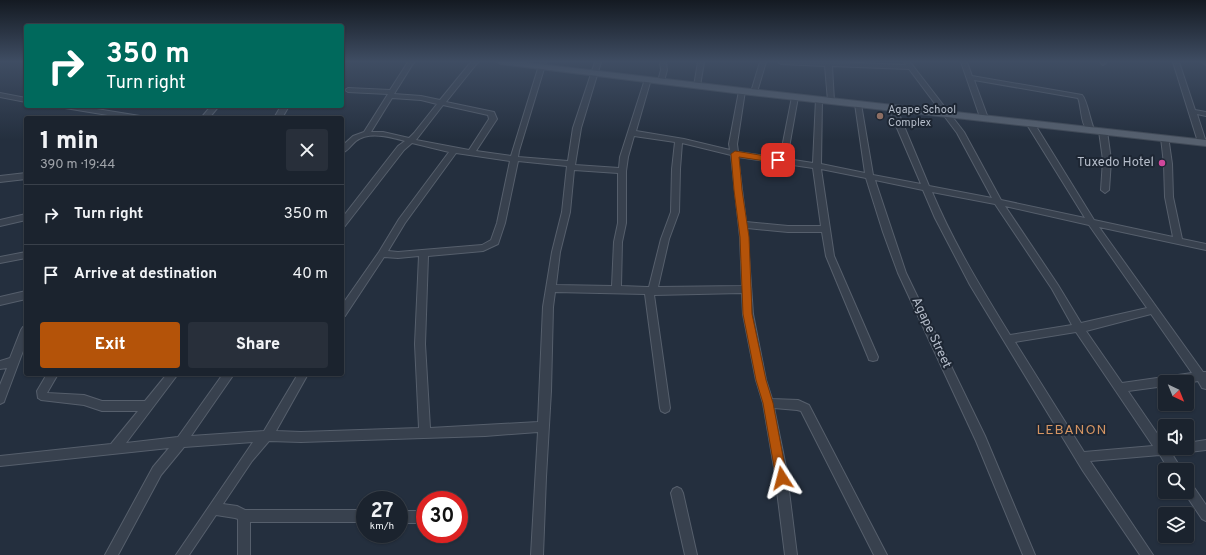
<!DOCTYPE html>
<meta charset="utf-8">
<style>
:root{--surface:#1b232e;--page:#282f3a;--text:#f1f3f6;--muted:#a0a4aa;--line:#39404a;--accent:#b45309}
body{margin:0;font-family:Overpass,sans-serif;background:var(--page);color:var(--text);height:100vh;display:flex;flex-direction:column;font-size:15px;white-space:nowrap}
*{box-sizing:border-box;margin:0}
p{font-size:13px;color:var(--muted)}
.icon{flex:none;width:22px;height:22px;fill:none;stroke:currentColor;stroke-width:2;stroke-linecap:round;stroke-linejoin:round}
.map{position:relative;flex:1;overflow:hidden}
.sheet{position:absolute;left:24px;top:116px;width:320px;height:260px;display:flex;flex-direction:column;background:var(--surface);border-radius:4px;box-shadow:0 1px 3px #0004,0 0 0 1px var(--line)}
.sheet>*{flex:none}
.banner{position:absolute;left:24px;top:24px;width:320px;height:84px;border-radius:4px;box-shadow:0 1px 3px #0004,0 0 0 1px var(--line);background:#00695c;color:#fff;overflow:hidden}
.needle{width:26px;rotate:137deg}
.tools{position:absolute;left:1158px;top:375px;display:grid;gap:8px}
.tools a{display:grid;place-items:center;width:36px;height:36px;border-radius:4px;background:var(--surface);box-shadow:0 1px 3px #0004,0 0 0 1px var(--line);font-size:20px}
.speed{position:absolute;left:356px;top:491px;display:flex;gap:8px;font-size:20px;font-weight:700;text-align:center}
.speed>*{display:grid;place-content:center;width:52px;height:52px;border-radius:50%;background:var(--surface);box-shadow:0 1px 3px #0004,0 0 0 1px var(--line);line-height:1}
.speed small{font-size:10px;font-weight:400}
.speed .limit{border:6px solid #d22;background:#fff;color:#111}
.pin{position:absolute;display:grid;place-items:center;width:34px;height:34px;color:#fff;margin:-17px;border-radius:8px;box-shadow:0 2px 6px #0006}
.me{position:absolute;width:44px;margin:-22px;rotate:351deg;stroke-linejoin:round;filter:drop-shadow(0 0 3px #0008)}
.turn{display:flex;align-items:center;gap:14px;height:84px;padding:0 16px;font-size:18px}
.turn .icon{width:52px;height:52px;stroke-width:2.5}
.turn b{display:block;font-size:28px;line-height:34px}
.round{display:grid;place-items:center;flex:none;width:42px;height:42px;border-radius:4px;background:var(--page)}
.overview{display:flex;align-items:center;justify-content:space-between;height:68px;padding:0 16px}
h1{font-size:24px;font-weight:800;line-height:30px}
.cta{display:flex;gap:8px;margin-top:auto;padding:8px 16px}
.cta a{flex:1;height:46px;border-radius:4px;background:var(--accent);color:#fff;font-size:16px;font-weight:800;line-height:46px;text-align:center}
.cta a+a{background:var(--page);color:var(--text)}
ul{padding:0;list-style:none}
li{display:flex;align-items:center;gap:12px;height:60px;padding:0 16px;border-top:1px solid var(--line)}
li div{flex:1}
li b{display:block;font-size:15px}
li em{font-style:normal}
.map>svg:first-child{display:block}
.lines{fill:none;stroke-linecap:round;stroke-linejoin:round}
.minor-casing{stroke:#565f6c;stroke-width:2}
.major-casing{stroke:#414a57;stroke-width:2}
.minor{fill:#38414e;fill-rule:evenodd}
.major{fill:#56606e;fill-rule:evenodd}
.route{fill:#b45309;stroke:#753606}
.education-dot{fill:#8d6e63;stroke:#1d2633;stroke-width:1.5}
.hotel-dot{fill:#d1479c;stroke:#1d2633;stroke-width:1.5}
.labels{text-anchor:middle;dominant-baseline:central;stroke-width:4;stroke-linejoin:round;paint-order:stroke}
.far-poi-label{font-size:11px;fill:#b4bcc9;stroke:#1d2633;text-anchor:start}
.poi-label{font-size:13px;fill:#b4bcc9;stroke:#1d2633;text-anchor:end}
.street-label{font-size:13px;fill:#b4bcc9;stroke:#1d2633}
.neighbourhood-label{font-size:14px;letter-spacing:1px;fill:#d59563;stroke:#1d2633}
</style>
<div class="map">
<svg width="1206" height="555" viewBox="0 0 1206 555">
<rect width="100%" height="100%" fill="#242f3e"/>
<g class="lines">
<defs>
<path id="minor" d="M408,62h6l-20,32 27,2 19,4 31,-38h7l-32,40 48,10 3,7 -21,32 35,5 29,-94h6l-27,89 -1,6 50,4 5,-33 22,-66h6l-20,66 -6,37 44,3 1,-11 25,-78 3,-2 3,2 -15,52 48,8 46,11 -1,-6 10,-53 3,-2 3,2 -8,53 1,8 42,6 12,-61 3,-2 3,2 -11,62 26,4 3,-64 3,-2 3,2 -1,65 44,9 -10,-69 3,-2 3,2 12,71 48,9 -33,-77 4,-2 4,2 33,79 63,12 -35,-65 -48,-64 -77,-3 2,35 -3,2 -3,-2 -3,-35 -44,-2 -3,-2h58l70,3 -2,-3h6l54,70 37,68 84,18 -59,-95 4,-2 4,2 60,97 79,17 -8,-40 -1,-33 -3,-26 1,-2h6l4,28 1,33 9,42 24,5v6l-107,-23 104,145h3v17l-4,-1 -4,-7 -11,2 -22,-1v4l-37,5 37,54v3h22v-5l19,-3v10l-34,4 10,16h-13l-9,-15 -70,6 63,94h-13l-57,-84 -113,-186 -35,-67 -12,-28 -48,-10 31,93 79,163 50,119h-12l-47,-114 -78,-168 -15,-41 -17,-54 -45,-9 13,87 44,101 -1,3 -4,1 -4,-1 -1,-3 -42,-101 -4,-24h-34l-41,-4 6,86 13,66 6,19 26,1 11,5 78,150h-13l-73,-144 -4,-1 -23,-2 12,59 11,88h-12l-11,-88 -11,-64 -7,-23 -13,-66 -1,-21 -88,2 16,113 -1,3 -4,2 -4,-2 -1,-3 -15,-114 -90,-2 -2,15 -2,84 -5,86 -3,78h-12l7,-123 -53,4 -184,6 -32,-1 -17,20 -29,43 14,2 8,4h120v12h-115v33h-12v-36l-3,-1 -19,-3 -27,40h-13l77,-113 -69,5 -23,28 -43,80h-13l48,-88 16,-19 -169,18v-10l111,-12 27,-33h-36l-18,-6 -43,-5 -3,-2 -1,-7 10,-17h11l-11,19 37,2 18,6h43l22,-27h11l-52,69 52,-6 45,-63h11l-43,62 73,-5 34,-57h10l-32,57 25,1 118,-4 -4,-84 4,-88 -21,2 -14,-1 -39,59 -3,1v-12l37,-53 20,-33 50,-67 -37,-9 -8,7 -59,76 -3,1v-9l56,-72 7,-5c-15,-4 -36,-10 -49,0 -5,4 -8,10 -14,12v-7l11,-10 11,-4 24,-38 -40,-2 -3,-2 3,-2 42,2zM392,98l29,2 16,4 -23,29 -5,5 -26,-6h-12zM443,105l45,10 1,4 -20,31 -53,-10zM634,136l41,6 -3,27 -1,43 -10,27 -12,48h-2l-26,-1 1,-44 4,-19v-52l2,-14zM682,143l49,12 9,82 2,49 -84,1 11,-48 10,-27 1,-43zM456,153l54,8 -13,62 -6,17 -9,5 -84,7 -10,-1 17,-28zM738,157l75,11 8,58h-33l-42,-4zM518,161l49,5 -5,46 -10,40 -9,55 -5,115 -108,6 -5,-84 3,-88 55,-5 15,-7 7,-21zM574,170l44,3v50l-4,19 -2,44 -56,-1 4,-33 10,-40zM932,192l63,12 57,85 20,36 -62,10c-29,-47 -57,-93 -78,-143zM1005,206l84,19 58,83 -66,15 -23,-38zM1151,314l41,59 -70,10 -36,-52zM1076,332l77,114 -69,6 -69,-110z
M660,62h6l1,8 -3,11 -3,2 -3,-2 3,-11z
M698,62h6l-4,24 -3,2 -3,-2z
M760,62h6l-9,30 -3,2 -3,-2z
M961,62h6l5,14 110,19c5,5 8,25 12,34l-4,2c-10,-4 -8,-24 -12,-33l-104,-18 14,38 -1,2h-6z
M1100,62h6v1l-3,2z
M1173,62h6l16,48 11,2v4l-9,-2 9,28 -1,2h-6l-1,-2z
M1202,62h4v3z
M0,93l26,5v4l-26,-5z
M61,106h17l62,10 4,2h-18l-61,-10z
M211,106h8l-10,12h-8z
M281,106h8l-7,12h-8z
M1100,129h3l4,2 4,29 -2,30 -4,3 -4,-3 2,-30 -4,-29z
M26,173v6l-26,3v-6z
M26,214v6l-26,6v-6z
M26,252v6l-26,5v-6z
M26,291v8l-26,6v-8z
M26,326v17l-21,56 -1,3 -4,2v-19l7,-17 -7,1v-8l10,-3 11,-28 2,-3z
M1187,481l4,2 15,22v16l-4,-2 -18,-27h3z
M677,487l4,2 2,4 14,62h-12l-14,-62 2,-4z
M399,511h26v12h-26z"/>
<path id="major" d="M497,62h25l220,26 464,52v6l-464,-52 -241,-30z"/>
</defs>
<!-- minor casing -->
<use href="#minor" class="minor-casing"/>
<!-- major casing -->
<use href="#major" class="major-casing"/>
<!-- minor -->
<use href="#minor" class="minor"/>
<!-- major -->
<use href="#major" class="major"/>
</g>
<!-- sky -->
<linearGradient id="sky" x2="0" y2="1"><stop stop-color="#141a22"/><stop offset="0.44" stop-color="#3f4d63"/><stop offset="1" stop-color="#3f4d63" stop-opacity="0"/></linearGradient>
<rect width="1206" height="140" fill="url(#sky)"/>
<!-- route -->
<path class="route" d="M735,151l43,7 4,2 -4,3 -39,-6 3,33 7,47 3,77 14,66 7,23 14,75 -1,4 -4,2 -4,-2 -2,-4 -13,-75 -7,-23 -13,-66 -3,-77 -6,-47 -3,-36z"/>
<!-- markers -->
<circle class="education-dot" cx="880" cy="116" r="4"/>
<circle class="hotel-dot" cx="1162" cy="163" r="4"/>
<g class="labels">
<!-- far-poi labels -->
<g class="far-poi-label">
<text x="888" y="110">Agape School<tspan x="888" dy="13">Complex</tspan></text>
</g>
<!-- poi labels -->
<g class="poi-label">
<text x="1154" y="163">Tuxedo Hotel</text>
</g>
<!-- street labels -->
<g class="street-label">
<text transform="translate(931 333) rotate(65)">Agape Street</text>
</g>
<!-- neighbourhood labels -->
<g class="neighbourhood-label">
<text x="1072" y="430">LEBANON</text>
</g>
</g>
</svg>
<div class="tools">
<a><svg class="needle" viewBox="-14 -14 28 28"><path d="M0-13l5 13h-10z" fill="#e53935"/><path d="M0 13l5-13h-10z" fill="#a0a4aa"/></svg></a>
<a><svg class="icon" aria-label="sound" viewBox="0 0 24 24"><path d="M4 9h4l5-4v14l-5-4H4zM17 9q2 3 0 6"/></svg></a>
<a><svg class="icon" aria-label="search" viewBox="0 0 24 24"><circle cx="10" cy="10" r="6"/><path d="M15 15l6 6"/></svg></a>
<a><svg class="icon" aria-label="layers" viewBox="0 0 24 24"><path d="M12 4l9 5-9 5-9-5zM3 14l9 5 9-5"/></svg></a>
</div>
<div class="speed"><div>27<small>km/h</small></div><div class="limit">30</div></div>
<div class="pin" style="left:778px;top:160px;background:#d93025"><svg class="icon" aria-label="arrive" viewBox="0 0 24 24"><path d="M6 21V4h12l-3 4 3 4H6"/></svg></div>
<svg class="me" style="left:782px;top:478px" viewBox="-20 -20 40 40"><path d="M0-17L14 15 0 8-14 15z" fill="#b45309" stroke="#fff" stroke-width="4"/></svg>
<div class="banner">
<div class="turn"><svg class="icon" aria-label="right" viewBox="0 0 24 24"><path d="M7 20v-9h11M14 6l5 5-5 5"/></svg><div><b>350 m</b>Turn right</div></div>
</div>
<section class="sheet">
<div class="overview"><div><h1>1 min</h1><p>390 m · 19:44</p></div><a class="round"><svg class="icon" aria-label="close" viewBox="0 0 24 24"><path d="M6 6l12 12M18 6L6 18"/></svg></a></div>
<ul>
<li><svg class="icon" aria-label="right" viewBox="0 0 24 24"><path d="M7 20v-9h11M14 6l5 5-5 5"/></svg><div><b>Turn right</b></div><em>350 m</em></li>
<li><svg class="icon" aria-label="arrive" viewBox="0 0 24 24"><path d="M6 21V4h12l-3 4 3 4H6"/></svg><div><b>Arrive at destination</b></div><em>40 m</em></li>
</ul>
<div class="cta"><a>Exit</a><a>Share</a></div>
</section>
</div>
